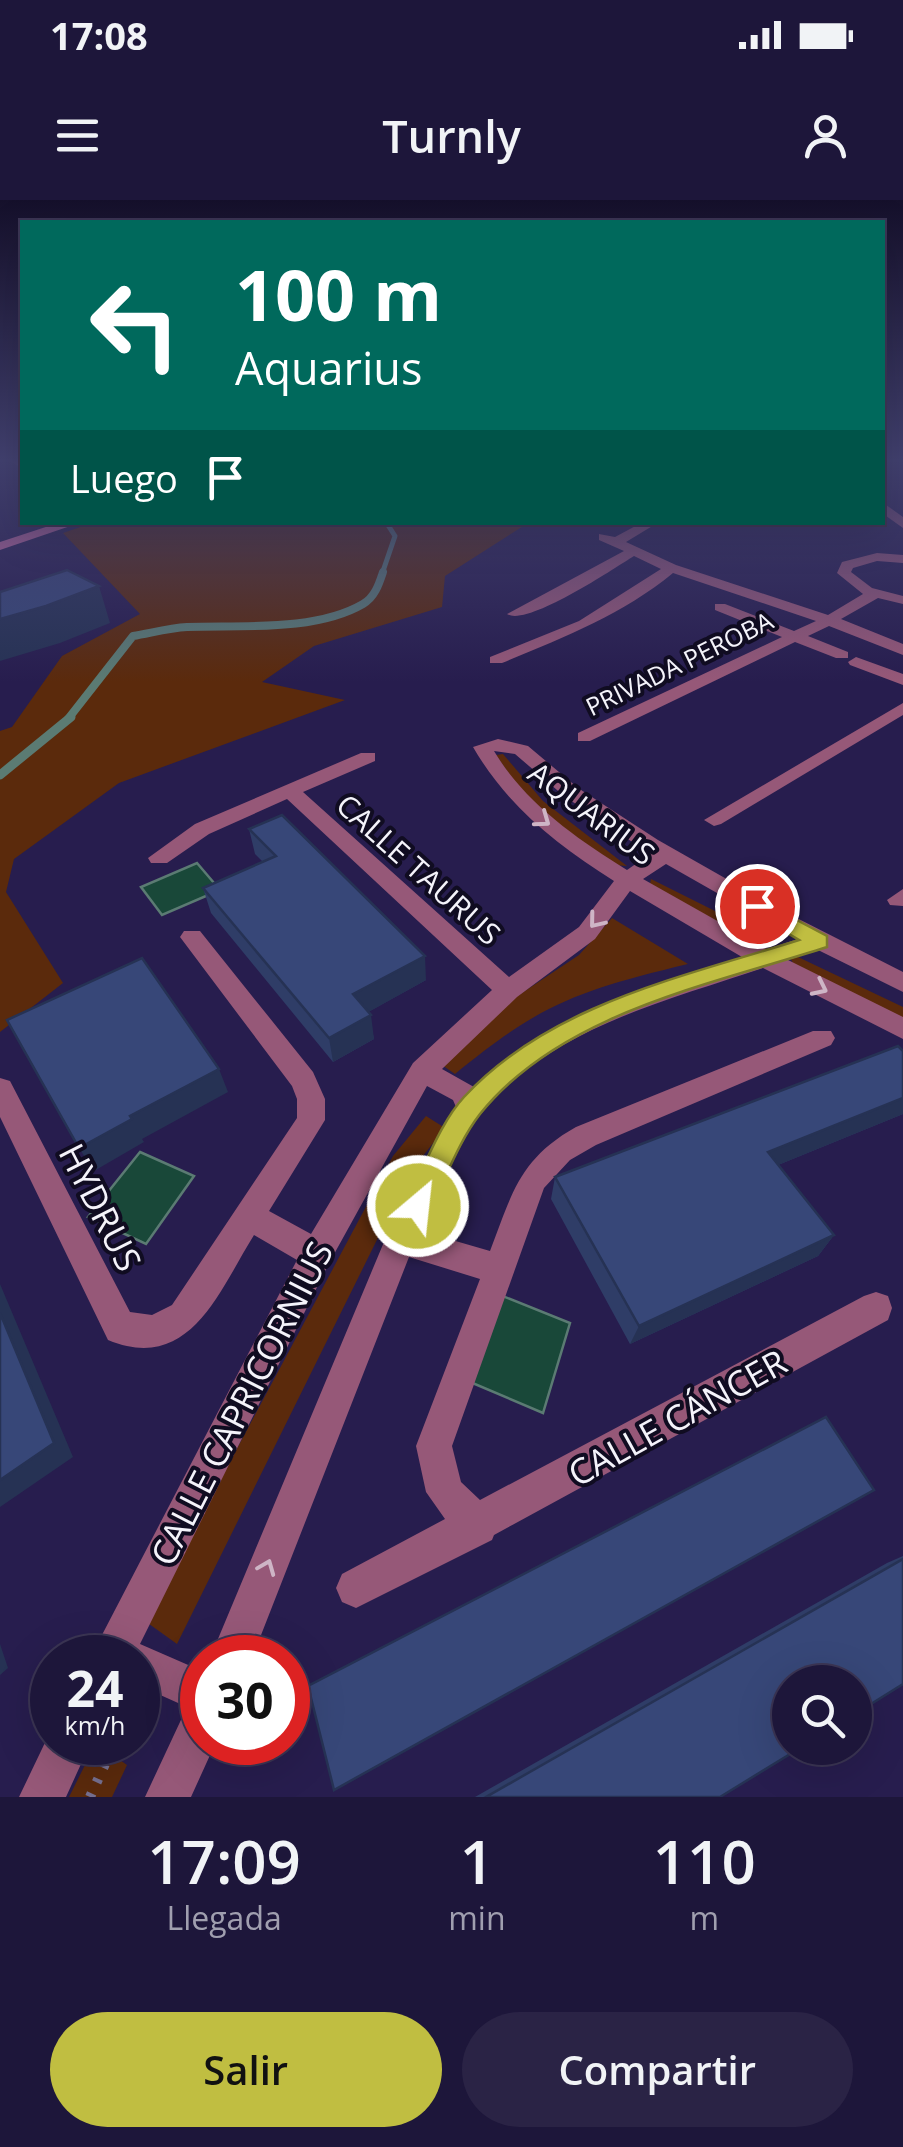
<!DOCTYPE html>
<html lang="es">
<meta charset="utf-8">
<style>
:root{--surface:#1d163a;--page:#2a2345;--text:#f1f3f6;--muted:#a09faf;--line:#3b3554;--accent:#c0be41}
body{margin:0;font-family:"Open Sans",sans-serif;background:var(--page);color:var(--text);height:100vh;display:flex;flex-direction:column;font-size:38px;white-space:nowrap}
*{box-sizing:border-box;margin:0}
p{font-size:32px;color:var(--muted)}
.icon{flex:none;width:55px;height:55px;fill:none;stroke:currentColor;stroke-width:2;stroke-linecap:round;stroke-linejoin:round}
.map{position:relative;height:1597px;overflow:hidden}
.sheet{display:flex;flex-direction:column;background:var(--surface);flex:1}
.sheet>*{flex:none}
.top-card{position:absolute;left:20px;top:20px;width:865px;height:305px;border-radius:0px;box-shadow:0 10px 40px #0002,0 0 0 2px var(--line);background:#00695c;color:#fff;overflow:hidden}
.controls{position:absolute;left:772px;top:1465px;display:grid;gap:20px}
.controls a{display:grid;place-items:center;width:100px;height:100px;border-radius:50%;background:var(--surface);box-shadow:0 10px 40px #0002,0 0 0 2px var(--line);font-size:50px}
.speed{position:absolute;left:30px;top:1435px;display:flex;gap:20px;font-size:50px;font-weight:700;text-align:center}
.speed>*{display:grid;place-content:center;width:130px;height:130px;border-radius:50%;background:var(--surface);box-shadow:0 10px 40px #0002,0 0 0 2px var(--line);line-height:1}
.speed small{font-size:25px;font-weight:400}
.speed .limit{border:15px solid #d22;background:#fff;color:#111}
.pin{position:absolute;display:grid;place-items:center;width:85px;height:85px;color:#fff;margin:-42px;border:5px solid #fff;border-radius:50%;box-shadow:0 2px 10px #0007}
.me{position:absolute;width:110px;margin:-55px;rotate:28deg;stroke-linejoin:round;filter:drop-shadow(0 0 8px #0008)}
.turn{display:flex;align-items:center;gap:35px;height:210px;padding:0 50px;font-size:45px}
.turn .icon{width:130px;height:130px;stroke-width:2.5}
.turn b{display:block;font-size:70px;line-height:85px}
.then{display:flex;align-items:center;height:95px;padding:0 50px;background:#0003;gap:20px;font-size:38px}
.eta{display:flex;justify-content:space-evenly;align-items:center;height:170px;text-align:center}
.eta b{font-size:60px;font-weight:600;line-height:70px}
.action{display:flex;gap:20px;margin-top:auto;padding:20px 50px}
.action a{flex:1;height:115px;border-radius:60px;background:var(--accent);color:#111;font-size:40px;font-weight:600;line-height:115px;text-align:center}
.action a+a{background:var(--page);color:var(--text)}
.status{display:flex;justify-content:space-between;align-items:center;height:70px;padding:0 50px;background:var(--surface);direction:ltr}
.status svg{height:28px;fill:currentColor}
header{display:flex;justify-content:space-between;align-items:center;height:130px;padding:0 50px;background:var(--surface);font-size:45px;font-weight:600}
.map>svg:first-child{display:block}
.green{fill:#5b2a0c}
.water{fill:#194839;stroke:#5b7b73;stroke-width:2.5}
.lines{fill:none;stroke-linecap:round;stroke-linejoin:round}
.stream-far2{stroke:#5b7b73;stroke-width:5}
.stream-far1{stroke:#5b7b73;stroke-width:8}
.stream{stroke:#5b7b73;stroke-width:9}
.path{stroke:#767091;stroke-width:10;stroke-dasharray:4 12;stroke-linecap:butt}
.street{fill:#965878;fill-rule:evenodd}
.secondary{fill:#d571a6;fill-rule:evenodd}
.wall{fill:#2f3d67}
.shaded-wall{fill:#263254}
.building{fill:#374778;stroke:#263254;stroke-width:2.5}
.oneway{stroke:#ceb5c6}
.route{fill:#c0be41;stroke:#7d7c2a;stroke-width:2.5}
.labels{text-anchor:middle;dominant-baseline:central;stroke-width:8;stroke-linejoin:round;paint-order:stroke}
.far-street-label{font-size:25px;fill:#f4f3fa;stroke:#100c21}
.street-label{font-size:30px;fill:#f4f3fa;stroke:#100c21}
.near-street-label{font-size:35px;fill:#f4f3fa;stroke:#100c21}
</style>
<div class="status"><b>17:08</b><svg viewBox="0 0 49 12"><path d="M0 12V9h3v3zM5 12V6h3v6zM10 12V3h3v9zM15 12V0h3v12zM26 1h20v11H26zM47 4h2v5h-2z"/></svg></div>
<header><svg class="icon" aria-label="menu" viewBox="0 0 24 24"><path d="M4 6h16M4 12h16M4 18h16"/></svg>Turnly<svg class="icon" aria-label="person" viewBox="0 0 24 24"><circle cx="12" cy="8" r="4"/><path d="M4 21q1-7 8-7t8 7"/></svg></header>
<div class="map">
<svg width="903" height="1597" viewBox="0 0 903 1597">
<rect width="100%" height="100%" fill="#271d4e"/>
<!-- green -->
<path class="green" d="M95,322l433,1 -83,53 -3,31 -128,39 -52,36 83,18 -226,83 -105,76 -8,33 57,91 -63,49v-301l12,-4 50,-71 78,-42 -77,-81z
M503,554l40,47 84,65 -12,-1 -86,-62 -33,-48z
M651,679l112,56 3,6h-15l-101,-57z
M612,718l76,46c-108,26 -147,39 -233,110l-19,-13 53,-46 90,-60z
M798,757l105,50v15l-108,-54 -4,-9z
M426,916l19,12 -34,43 -234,473 -32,-23 248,-465z
M96,1543l31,22 -15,32h-43z"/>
<!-- water -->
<path class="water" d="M197,663l23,27 -58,25 -21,-28z
M140,952l54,24 -48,68 -58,-27z
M495,1093l75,30 -27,90 -80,-34z"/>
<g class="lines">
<!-- stream-far2 -->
<path class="stream-far2" d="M382,374l13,-38 -9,-14"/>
<!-- stream-far1 -->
<path class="stream-far1" d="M68,519l65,-83c18,-3 36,-8 54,-9 53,-2 128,5 176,-23 12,-7 16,-20 20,-32"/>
<!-- stream -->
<path class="stream" d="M0,575l71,-58"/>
<!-- path -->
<path class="path" d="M90,1597l25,-55"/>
<!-- street -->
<path class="street" d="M6,259h13l3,9z
M882,302l21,15v11l-21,-15z
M643,322h16l-33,20 50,23 152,50 35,-21 -26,-21 5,-11 35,-9 26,2v8l-26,-2 -24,7 -2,4 21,16 31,8v8l-25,-6 -37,21 62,25v11l-74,-29 -21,10 40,16v6h-12l-41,-16 -205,99h-12v-8l204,-96 -67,-27v-6h10l69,27 22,-10 -143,-48c-51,42 -111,65 -171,90h-12v-6l89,-36 82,-52 -27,-13c-21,13 -107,71 -127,58l117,-63 -25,-11v-6l16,3z
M856,457l47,17v11l-53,-20 -2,-3z
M903,503v12l-182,109 -7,2 -10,-6z
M498,539l30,7 50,42 80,52 125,71 120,61v20l-85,-42 -30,10 115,57v22l-140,-71c-97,33 -216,61 -283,147 -22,28 -42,83 -59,116l69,20c22,-57 29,-92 86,-124l237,-96h18l4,7 -4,7 -235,100 -26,15 -26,28 -92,258 9,36 19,18 384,-204 12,-4 12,4 4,12 -4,12 -394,215 -2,5 -136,68 -14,-6 -6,-14 6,-14 103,-55 -19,-27 -10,-46 64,-167 -71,-22 -157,401h-42l179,-428 67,-123 -3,-7 -26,-14 -99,179 -188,379 62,27v71h14l-25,55h-46l42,-90 -49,-22v-27h-48l207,-398 -43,-25c-35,56 -64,139 -146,105l-108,-223v-39l10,3 120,231 22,3 20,-10 125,-187v-19l-5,-13 -112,-149 4,-6h16l113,141 12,27v21l-56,91 42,23 102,-171 79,-73 -205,-191 -78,35 -42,29h-16l-3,-5 47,-34 166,-71h14v8l-72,31 206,185 70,-50 35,-46c-58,-37 -106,-74 -141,-134zM494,551l21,3 49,42 86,58 -23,16c-51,-32 -102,-67 -133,-119zM666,664l132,75 -31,10 -124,-70zM630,691l112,66c-105,34 -183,54 -268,130l-32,-18 75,-72 78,-58z
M903,689v17l-13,-1 -3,-5z
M52,1528v14h39l-25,55h-47z"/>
<!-- secondary -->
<path class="secondary" d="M61,322h21l-82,28v-8z"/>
</g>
<!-- wall -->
<path class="wall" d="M249,629l177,151 -58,32 6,27 -41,23 -122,-149 -8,-25 60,-26 -8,-8z
M903,851v63l-125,51 56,70 -16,21 -188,88 -79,-145 4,-22z
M903,1356v3l-183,238h-245l412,-234z"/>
<!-- shaded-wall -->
<path class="shaded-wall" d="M99,386l11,37 -50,20 -60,18v-42z
M425,756l1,24 -70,39 -3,-25z
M371,815l3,24 -41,23 -4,-24z
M219,869l9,23 -86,47 2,3 -50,29 -15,-23 51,-32z
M903,898v16l-147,60 12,-22z
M834,1035l-16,21 -188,88 9,-18z
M0,1084l73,173 -73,50z
M0,1444l8,24 -8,7z"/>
<!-- building -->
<path class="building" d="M67,370l32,16 -53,20 -46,13v-27z
M282,615l143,141 -72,38 18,21 -42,23 -126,-150 73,-32 -27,-27z
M142,758l77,111 -89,47 2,3 -53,29 -72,-128z
M898,846l5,5v47l-135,54 66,83 -195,91 -84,-149z
M0,1113l54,130 -54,37z
M826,1217l48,73 -540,300 -26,-104z
M903,1359v125l-48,30v-32h-65v66h10l-80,49h-234z"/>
<!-- one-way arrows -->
<defs><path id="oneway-chevron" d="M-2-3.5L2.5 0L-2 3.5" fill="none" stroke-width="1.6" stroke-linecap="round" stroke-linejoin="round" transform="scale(2.5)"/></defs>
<g class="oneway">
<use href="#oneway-chevron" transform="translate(543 620) rotate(36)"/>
<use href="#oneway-chevron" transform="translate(596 721) rotate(129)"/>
<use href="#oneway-chevron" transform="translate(820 788) rotate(26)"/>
<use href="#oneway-chevron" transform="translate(267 1367) rotate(-68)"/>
</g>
<!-- sky -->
<linearGradient id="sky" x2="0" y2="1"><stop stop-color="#15102b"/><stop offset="0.54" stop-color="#41406e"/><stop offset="1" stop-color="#41406e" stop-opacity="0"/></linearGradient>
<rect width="903" height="482" fill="url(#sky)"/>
<!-- route -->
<path class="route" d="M757,699l70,37v11c-117,38 -266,66 -347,167 -22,28 -36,69 -53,101l-9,4 -10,-4 -4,-9 4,-8c17,-32 32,-75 56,-101 86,-93 219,-120 335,-157l-49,-29 -3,-5z"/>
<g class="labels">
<!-- far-street labels -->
<g class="far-street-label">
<text transform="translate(679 463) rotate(-26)">PRIVADA PEROBA</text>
</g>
<!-- street labels -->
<g class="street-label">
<text transform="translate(592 613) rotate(37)">AQUARIUS</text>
<text transform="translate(419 669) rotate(42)">CALLE TAURUS</text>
</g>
<!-- near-street labels -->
<g class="near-street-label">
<text transform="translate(101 1007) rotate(63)">HYDRUS</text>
<text transform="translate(241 1203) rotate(-63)">CALLE CAPRICORNIUS</text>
<text transform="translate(677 1217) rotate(-29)">CALLE CÁNCER</text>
</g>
</g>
</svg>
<div class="controls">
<a><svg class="icon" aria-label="search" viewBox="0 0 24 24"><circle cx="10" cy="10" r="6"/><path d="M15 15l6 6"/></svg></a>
</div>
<div class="speed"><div>24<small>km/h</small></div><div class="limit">30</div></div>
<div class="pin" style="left:757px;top:706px;background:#d93025"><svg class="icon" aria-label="arrive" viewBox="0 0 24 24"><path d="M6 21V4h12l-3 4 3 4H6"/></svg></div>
<svg class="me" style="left:418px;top:1006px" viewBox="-20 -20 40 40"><circle r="17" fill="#c0be41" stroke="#fff" stroke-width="3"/><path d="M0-11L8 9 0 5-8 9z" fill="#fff"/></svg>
<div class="top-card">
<div class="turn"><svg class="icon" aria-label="left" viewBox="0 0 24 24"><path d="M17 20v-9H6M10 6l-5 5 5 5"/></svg><div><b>100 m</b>Aquarius</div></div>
<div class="then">Luego<svg class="icon" aria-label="arrive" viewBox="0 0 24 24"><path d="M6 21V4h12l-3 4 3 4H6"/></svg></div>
</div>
</div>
<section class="sheet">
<div class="eta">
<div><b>17:09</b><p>Llegada</p></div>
<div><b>1</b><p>min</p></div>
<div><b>110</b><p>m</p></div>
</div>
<div class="action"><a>Salir</a><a>Compartir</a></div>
</section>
